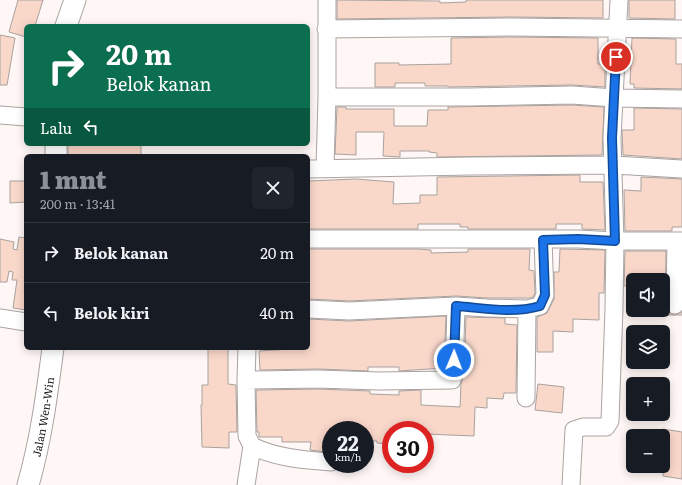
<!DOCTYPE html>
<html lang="id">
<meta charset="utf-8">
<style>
:root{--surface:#171b24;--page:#20242c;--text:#f1f3f6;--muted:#9ea1a6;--line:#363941;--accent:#8c9099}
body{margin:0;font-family:Literata,serif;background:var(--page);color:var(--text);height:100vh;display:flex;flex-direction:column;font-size:15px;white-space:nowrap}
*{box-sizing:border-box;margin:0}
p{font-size:13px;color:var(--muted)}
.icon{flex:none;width:22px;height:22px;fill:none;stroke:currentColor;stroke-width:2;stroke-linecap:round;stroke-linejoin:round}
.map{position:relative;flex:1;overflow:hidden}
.panel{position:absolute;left:24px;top:154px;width:286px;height:196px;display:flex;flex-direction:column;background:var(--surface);border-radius:6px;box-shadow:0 2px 10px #0003}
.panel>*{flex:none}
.banner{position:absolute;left:24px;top:24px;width:286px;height:122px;border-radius:6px;box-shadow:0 2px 10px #0003;background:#0b6e4f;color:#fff;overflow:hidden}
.buttons{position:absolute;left:626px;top:273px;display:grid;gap:8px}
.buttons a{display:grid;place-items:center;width:44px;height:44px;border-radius:6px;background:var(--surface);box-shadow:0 2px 10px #0003;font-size:20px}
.speed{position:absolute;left:322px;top:421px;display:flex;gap:8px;font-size:20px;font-weight:700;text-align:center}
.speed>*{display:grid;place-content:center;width:52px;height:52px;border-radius:50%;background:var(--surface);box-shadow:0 2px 10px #0003;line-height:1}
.speed small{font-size:10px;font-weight:400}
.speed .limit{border:6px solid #d22;background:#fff;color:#111}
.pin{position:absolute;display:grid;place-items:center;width:34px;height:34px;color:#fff;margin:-17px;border:2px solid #fff;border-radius:50%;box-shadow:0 1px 4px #0007}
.me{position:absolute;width:44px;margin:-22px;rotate:1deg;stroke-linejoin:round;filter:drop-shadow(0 0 3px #0008)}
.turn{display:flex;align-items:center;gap:14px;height:84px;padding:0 16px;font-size:18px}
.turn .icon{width:52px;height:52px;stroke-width:2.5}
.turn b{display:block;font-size:28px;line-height:34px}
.then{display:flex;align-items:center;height:38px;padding:0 16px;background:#0003;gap:8px;font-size:15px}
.round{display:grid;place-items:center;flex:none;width:42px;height:42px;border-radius:6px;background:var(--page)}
.summary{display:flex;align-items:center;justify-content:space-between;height:68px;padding:0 16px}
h1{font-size:24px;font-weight:800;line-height:30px;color:var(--accent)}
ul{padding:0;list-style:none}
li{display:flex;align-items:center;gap:12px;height:60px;padding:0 16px;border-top:1px solid var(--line)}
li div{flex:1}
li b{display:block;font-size:15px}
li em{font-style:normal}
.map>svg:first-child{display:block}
.building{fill:#f9d8ca;stroke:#a8a29f}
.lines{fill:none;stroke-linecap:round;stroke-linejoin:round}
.minor-casing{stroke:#aaa3a1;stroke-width:19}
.tertiary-casing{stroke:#aaa3a1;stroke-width:23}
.minor{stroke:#fff;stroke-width:17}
.tertiary{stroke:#fff;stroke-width:21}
.route-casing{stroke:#114b97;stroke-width:10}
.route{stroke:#1a73e8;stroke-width:7}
.labels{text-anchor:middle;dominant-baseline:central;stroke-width:3.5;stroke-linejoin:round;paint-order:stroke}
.street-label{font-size:11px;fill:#1c1a19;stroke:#fef7f5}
</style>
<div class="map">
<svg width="682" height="485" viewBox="0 0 682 485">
<rect width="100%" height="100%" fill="#fef7f5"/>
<!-- building -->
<path class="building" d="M18,0h25l-8,26h-9v11l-17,-5z
M337,0l103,1v2l26,-1v-2h137v18l-92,-1 -174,2z
M629,0h46v19l-46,-1z
M0,35l15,3 -8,47h-7z
M511,37l87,1v26h7v23l-33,-2 -124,2v-1h-23v-3h-30v4h-20v-24h24v2l52,-1v-26z
M632,38l44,1v25h6v25l-48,-1v-4h-4z
M572,105l32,2 -2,48 -165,2v-4l-8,-1v-1h-29v6l-17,-1 1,-24h-28v23l-21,-1 2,-47h9v2h48v17h33l1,-16h20v-3z
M634,108l48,1v50l-59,-4 -1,-25h12z
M68,144h73v12h-73z
M580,175v7h23l2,48 -23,-1v-5h-26v5h-88v-2h-8v-3h-42v5h-110v-48l48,-2 38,3 -1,22 27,-1v-8h17v-18z
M641,177l41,2v48h-10v4h-47l-1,-41 17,1z
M10,181h16v21l-16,1z
M19,237l7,1v72l-13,-2 4,-28h-5l1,-8 -4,-1 -2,11h-7v-43l14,3 -1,7 4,1z
M308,249h110l13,1v3l37,-1v-3h62l-1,21 5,1 1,22 -2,4 -3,1h-43l-31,-2 -107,5 -41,-2z
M560,249l45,1 -1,43h-5v27l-26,-1v13l-20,-1v21h-16v-35l10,-4 7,-14v-27h5z
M625,251h41l-1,54 1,5 4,3 4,2 8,-3v3h-19v-37l-25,-1v3h-5v6h-9z
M446,316l-2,52 -45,3v-4h-31v4l-50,-2 -58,1 -1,-19 49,-3v-29l41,2z
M466,317l39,1v6l12,1 -1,68h-12l-1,6 -16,-1v10l-12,-1 -1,29 -49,-2v-4h-34v14l-14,-1v-2h-12v-11h-34v17l-4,1v4l-17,-2 1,-8h-29v-5h-23v-5h-2l-1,-42 62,-1 52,2v3l29,1v-4l22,-1v15l39,2 1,-23 3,-10z
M208,348h20v36l8,1 1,47h-8v16l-27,-1 -1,-42h1v-20h6z
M538,384l26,3 -2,26 -27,-3z
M663,429l19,3v47l-19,-3z"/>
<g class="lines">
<defs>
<path id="minor" d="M326,29l185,-2 171,2
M327,97v-97
M0,115l26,2
M325,168l2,-71h141l104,-2 42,3 68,1
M308,169l163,-3 143,-1 68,4
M308,239h270l37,2 -3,-103 7,-138
M675,305l1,-64
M308,309l41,2 107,-5 31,2 40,1 13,-3 5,-11 -2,-55
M0,318l26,4
M247,348l-1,32 72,-1 61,2 73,-1 2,-6 2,-68
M246,380l1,56 5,10c24,12 53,14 79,16
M526,398l1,-89
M246,485l6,-39
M571,485l3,-55 9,-3h23l4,-6 4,-112 1,-68h67"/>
<g id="tertiary">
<path d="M66,26l9,-26"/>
<path d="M56,144v12"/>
<path id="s1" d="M28,485c13,-45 19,-91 25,-137"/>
</g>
</defs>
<!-- minor casing -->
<use href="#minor" class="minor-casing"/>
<!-- tertiary casing -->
<use href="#tertiary" class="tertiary-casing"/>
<!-- minor -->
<use href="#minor" class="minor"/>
<!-- tertiary -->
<use href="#tertiary" class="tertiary"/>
</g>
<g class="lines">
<defs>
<path id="route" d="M454,360l2,-54c27,2 57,8 84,0l5,-11 -2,-55 35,-1 37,2 -3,-103 4,-81"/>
</defs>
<!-- route casing -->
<use href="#route" class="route-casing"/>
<!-- route -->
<use href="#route" class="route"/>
</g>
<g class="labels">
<!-- street labels -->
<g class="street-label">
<text stroke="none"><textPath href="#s1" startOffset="70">Jalan Wen-Win</textPath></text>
</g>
</g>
</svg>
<div class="buttons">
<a><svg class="icon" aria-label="sound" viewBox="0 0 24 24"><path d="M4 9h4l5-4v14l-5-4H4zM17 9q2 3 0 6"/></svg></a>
<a><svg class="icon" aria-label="layers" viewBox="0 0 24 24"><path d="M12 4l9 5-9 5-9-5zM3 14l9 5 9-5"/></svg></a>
<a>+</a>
<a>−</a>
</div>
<div class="speed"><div>22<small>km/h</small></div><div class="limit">30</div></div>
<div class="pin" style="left:616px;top:57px;background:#d93025"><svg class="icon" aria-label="arrive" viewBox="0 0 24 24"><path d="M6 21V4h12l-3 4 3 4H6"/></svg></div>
<svg class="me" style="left:454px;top:360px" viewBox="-20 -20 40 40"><circle r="17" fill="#1a73e8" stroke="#fff" stroke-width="3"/><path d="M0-11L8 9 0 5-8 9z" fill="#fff"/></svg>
<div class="banner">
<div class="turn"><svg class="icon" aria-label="right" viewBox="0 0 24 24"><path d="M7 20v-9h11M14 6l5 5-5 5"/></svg><div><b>20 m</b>Belok kanan</div></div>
<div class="then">Lalu<svg class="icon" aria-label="left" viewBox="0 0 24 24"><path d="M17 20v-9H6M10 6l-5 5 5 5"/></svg></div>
</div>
<section class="panel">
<div class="summary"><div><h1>1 mnt</h1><p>200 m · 13:41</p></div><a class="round"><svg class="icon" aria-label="close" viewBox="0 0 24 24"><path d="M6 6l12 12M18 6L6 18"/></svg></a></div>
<ul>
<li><svg class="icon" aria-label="right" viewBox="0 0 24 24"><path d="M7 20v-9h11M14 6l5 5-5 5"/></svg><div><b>Belok kanan</b></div><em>20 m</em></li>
<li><svg class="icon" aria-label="left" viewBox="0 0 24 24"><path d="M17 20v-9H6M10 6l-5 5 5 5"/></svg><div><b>Belok kiri</b></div><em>40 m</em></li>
</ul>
</section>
</div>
